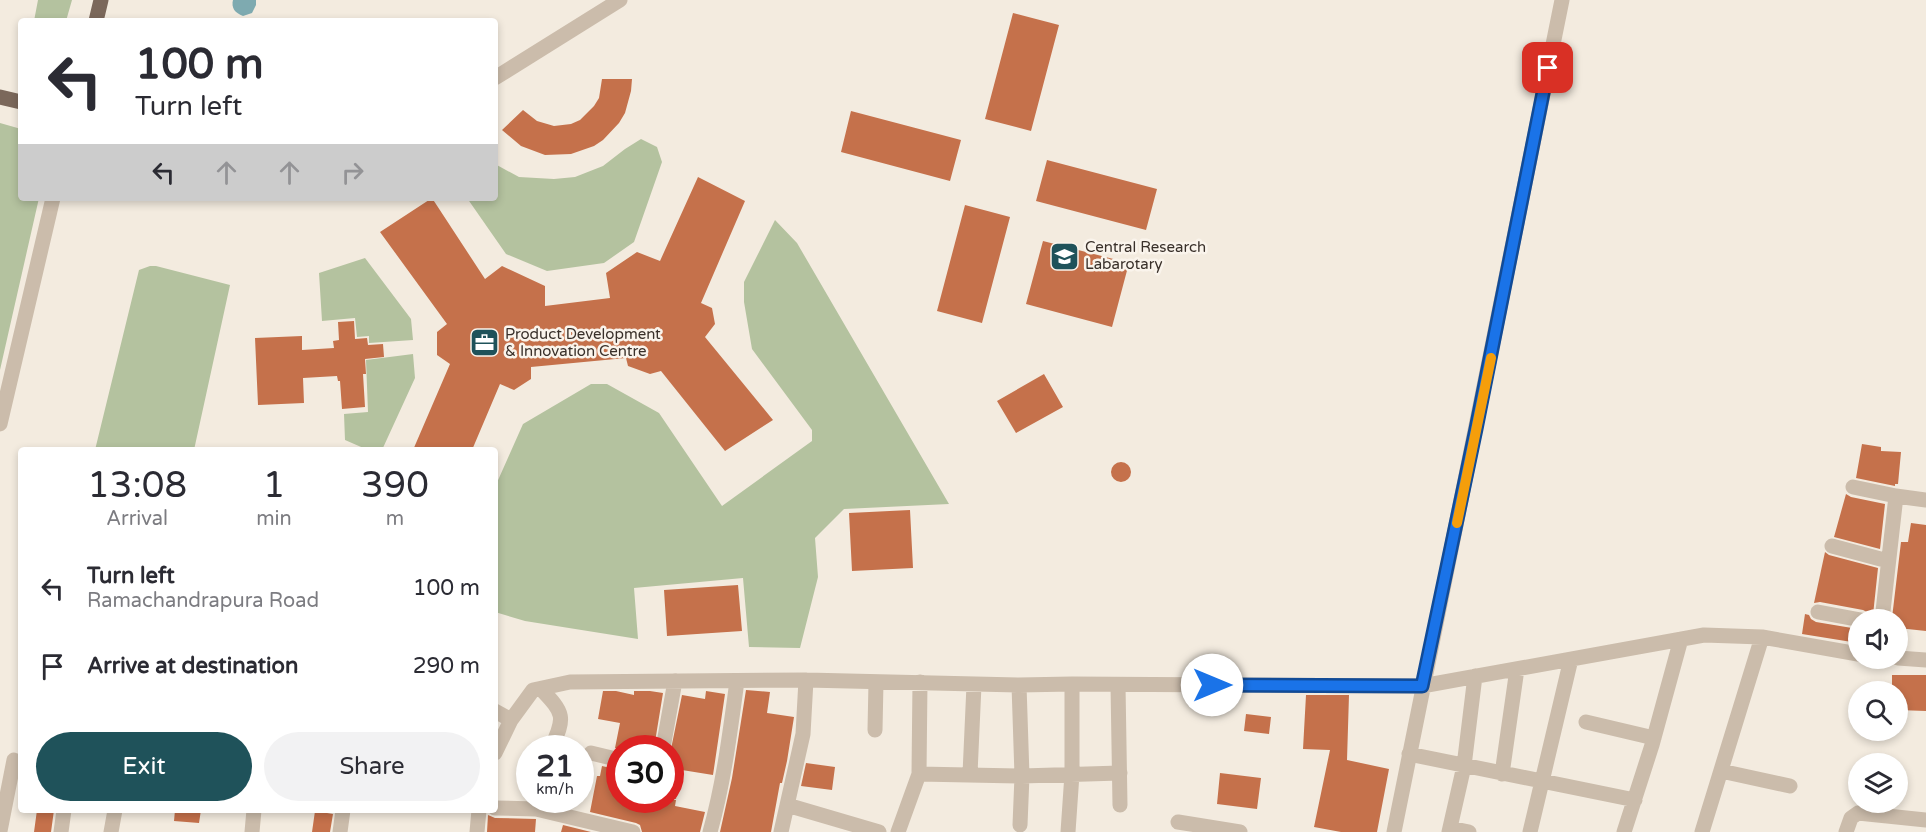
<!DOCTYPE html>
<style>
:root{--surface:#fff;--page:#f2f2f3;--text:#2b2b33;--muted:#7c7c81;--accent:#1f525a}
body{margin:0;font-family:"Varela Round",sans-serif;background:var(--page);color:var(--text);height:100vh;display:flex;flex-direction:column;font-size:22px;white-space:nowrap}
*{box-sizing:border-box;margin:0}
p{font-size:20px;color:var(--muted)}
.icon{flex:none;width:33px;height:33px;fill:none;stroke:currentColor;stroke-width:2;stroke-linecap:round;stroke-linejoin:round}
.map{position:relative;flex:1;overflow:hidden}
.side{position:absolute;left:18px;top:447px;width:480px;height:366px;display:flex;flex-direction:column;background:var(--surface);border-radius:6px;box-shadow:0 3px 9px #0003}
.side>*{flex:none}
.top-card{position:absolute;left:18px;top:18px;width:480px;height:183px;border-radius:6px;box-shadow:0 3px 9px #0003;background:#fff;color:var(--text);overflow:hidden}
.controls{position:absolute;left:1848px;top:609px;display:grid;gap:12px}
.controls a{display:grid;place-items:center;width:60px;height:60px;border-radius:50%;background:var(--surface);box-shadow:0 3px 9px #0003;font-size:30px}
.speed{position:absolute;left:516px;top:735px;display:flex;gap:12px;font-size:30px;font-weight:700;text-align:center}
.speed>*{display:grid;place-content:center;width:78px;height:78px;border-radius:50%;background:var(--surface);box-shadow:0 3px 9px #0003;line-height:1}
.speed small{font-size:15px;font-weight:400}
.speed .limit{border:9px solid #d22;background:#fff;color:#111}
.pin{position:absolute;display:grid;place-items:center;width:51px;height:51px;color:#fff;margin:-26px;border-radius:12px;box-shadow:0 3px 9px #0006}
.me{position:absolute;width:66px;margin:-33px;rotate:90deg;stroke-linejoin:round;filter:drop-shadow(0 0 4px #0008)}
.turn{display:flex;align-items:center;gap:21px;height:126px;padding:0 18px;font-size:27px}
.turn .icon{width:78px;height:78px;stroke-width:2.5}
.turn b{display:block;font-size:42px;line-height:51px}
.lanes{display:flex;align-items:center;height:57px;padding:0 18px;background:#0003;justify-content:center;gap:30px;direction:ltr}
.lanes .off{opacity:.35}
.eta{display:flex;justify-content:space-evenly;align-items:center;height:102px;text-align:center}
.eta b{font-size:36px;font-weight:600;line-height:42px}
.primary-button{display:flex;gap:12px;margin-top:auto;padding:12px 18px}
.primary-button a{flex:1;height:69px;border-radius:36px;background:var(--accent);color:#fff;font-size:24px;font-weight:600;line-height:69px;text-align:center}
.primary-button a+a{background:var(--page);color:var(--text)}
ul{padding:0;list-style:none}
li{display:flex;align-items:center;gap:18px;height:78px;padding:0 18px}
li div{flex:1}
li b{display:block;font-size:22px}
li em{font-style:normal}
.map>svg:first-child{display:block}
.green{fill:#b4c29f}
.water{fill:#7eaab0}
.building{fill:#c5714b}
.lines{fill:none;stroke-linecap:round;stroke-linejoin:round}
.minor{stroke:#cbbcab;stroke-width:15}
.major{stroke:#7b685b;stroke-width:15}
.route-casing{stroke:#114b97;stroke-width:15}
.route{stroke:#1a73e8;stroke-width:10}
.slow{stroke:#f59e0b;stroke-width:10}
.labels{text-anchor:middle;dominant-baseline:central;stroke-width:5;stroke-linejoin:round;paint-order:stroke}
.poi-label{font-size:15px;fill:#39302a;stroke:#faf4ec;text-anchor:start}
</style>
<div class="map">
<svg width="1926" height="832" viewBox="0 0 1926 832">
<rect width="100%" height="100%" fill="#f3ebdf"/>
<!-- green -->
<path class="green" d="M38,0h34l-6,21h-32z
M0,123l21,6v69h18l-39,172z
M641,139l16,8 5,15 -28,80 -30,21 -57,8 -41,-17 -39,-56h28v-34l24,13 35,2 21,-2 28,-11 22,-17z
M775,220l22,23 152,261 -105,5 -29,29 3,39 -18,71 -51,-1 -6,-69 -109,10 4,51 -113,-18 -30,-9v-125l28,-63 68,-40h16l52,29 63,93 90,-65v-11l-60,-81 -8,-47v-20z
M365,258l46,61 2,21 -44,3v-7l-12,1 -2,-19 -33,3 -3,-48z
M150,266h6l74,19 -36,165h-99l44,-180z
M413,354l2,24 -33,72h-14l-23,-10 -1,-26 24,-2 -2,-52z"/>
<!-- water -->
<path class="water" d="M233,0h23v5l-4,8 -9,3c-8,-3 -12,-8 -10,-16z"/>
<!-- building -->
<path class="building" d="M1013,13l46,12 -28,106 -46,-12z
M602,79h30l-1,12 -6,22 -6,10 -16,17 -9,6 -23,8 -26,1 -24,-9 -19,-16 21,-20 14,11 17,5 17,-2 9,-4 14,-14 5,-8z
M851,111l110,29 -11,41 -109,-29z
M1047,160l110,29 -11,41 -110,-29z
M698,177l47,24 -44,102 11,5 3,16 -10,13 68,83 -48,31 -64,-80 -11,3 -22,-8 -2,-8 -95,9v12l-17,11 -14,-6 -28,66h-59l37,-86 -13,-9v-23l10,-8 -67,-92 52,-34 53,81 17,-13 43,20v20l65,-8 -4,-25 31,-21 23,9z
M965,205l45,12 -28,106 -45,-12z
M1043,241l86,22 -17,64 -86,-23z
M354,321l1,18 12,-1 1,7 15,-1 1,13 -19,2 1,15h-3l2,33 -23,2 -2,-28h-2l-1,-5 -34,2 1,25 -46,2 -3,-67 47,-2v14l32,-2 -1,-7 6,-1 -1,-18z
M1044,374l19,33 -47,26 -19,-32z
M1862,444l19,3v4l20,1 -3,32h-3v2l-39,-8z
M1111 472a10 10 0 1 1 20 0a10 10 0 1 1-20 0Z
M1846,494l5,3 34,7 -5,45 -46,-12z
M910,510l3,58 -61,3 -3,-58z
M1911,523l15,2v106l-28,-3v-8l-6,-2 9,-76h7z
M1825,552l4,3 49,13 -5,47 -10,-5 -43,-8 -6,1z
M738,585l4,46 -75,5 -3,-46z
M1805,614l4,1 2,4 5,3 42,7v14l-56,-9z
M1892,675h34v36l-28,-1v-18h-6z
M746,690l24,2 -3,21 27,4 -7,44 -5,22h-2l-9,49h-51l12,-54z
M603,691h13l18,4v-4h16l13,2 -9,55h-39l5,-25 -22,-4z
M706,691l19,3 -12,81 -31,-5 -6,29 -6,-1v-44l12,-59 23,4z
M1306,695h43l-2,65 42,9 -12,63h-36l-27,-5 16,-77 -27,-1z
M1246,714l25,3 -2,17 -25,-3z
M806,763l29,4 -3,23 -31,-4z
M602,766l17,4 -2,10h3v20h56l-1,6 30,6 -5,20h-58l-2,-7 -4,-2 -46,-11 7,-36h3z
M1220,773l41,5 -4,31 -40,-5z
M37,810h17l-3,22h-17z
M175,810h26l-2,13 -25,-2z
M315,811l18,3 -3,18h-18z
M488,815l7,3 41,1 -1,13h-48z
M563,825l28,7h-30z"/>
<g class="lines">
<!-- minor -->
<path class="minor" d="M495,78l125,-78
M0,424l53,-226
M1853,487l43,9
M1832,546l56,15
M1818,612l43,8
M1882,620l14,-124 30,4
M1898,658l28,2
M1019,685l3,91 -2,49
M1118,685l2,120
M541,689c23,24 25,28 10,59
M495,711l16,9
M1586,722l68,16
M875,730l1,-48
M663,748l12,-67
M495,753l16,-33 22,-30 37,-8 236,-2 213,5 53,-1 350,2 282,-51 58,2 96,17
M591,753l29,7
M1409,754l226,46
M1721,771l69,15
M919,774l103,2 98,-3
M970,774l4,-89
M1502,774l15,-105
M787,805l92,27
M495,808l41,1 97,23
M1178,822l62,10
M1450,828l19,4
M0,831l14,-71
M61,832l3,-22
M111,832l4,-22
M252,832l2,-22
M340,832l3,-22
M477,832l2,-22
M710,832c14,-50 20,-100 27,-151
M781,832l22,-98 3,-54
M898,832l21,-58 1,-92
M1068,832l4,-58v-90
M1394,832l168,-832
M1449,832l15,-66 11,-90
M1530,832l41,-173
M1624,832l28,-87 29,-106
M1702,832l60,-195
M1846,832l5,-14 7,-5 68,7"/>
<!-- major -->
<path class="major" d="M96,21l5,-21
M0,97l21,5"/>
</g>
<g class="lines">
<defs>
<path id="route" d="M1212,685l210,1 54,-257 72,-361"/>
</defs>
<!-- route casing -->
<use href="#route" class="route-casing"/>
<!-- route -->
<use href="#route" class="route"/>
<!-- slow -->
<path class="slow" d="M1457,523l34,-165"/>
</g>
<!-- icons -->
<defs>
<symbol id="university-square" viewBox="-11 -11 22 22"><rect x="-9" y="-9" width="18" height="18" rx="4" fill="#1f525a" stroke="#faf4ec"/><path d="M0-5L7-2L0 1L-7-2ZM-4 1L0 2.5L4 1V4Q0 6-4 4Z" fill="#fff"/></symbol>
<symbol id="office-square" viewBox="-11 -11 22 22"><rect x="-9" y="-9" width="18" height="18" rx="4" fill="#1f525a" stroke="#faf4ec"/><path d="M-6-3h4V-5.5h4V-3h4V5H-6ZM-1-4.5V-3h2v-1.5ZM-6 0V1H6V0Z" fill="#fff"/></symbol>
</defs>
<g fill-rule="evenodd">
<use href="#university-square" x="1048" y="240" width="33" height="33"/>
<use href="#office-square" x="468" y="326" width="33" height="33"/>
</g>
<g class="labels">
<!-- poi labels -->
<g class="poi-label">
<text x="1085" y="247">Central Research<tspan x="1085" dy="17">Labarotary</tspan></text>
<text x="505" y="334">Product Development<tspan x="505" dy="17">&amp; Innovation Centre</tspan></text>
</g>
</g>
</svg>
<div class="controls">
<a><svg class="icon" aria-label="sound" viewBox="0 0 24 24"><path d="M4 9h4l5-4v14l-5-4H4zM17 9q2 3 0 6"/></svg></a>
<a><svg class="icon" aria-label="search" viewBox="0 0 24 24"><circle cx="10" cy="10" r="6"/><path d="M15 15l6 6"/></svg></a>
<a><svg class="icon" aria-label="layers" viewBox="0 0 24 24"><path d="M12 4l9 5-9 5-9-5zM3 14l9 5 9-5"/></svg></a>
</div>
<div class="speed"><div>21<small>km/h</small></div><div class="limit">30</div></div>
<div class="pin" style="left:1548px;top:68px;background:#d93025"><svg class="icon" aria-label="arrive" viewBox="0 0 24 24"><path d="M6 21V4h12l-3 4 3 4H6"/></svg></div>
<svg class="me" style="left:1212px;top:685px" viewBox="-20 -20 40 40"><circle r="19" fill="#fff"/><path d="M0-13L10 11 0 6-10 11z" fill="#1a73e8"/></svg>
<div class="top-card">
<div class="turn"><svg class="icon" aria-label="left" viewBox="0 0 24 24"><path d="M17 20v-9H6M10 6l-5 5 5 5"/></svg><div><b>100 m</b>Turn left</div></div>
<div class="lanes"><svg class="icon" aria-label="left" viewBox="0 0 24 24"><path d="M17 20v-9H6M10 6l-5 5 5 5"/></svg><svg class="icon off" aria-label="ahead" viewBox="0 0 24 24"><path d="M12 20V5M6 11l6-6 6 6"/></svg><svg class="icon off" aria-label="ahead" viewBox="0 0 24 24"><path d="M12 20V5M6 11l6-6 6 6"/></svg><svg class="icon off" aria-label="right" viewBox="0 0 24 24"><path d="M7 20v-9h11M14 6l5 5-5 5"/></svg></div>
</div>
<section class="side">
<div class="eta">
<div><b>13:08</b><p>Arrival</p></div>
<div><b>1</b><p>min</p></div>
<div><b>390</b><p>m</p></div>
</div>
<ul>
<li><svg class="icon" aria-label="left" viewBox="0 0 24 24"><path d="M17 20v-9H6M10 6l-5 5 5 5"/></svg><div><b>Turn left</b><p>Ramachandrapura Road</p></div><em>100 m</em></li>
<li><svg class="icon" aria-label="arrive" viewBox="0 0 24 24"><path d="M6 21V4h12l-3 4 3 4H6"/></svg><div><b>Arrive at destination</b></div><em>290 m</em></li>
</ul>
<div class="primary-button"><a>Exit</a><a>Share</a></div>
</section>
</div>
